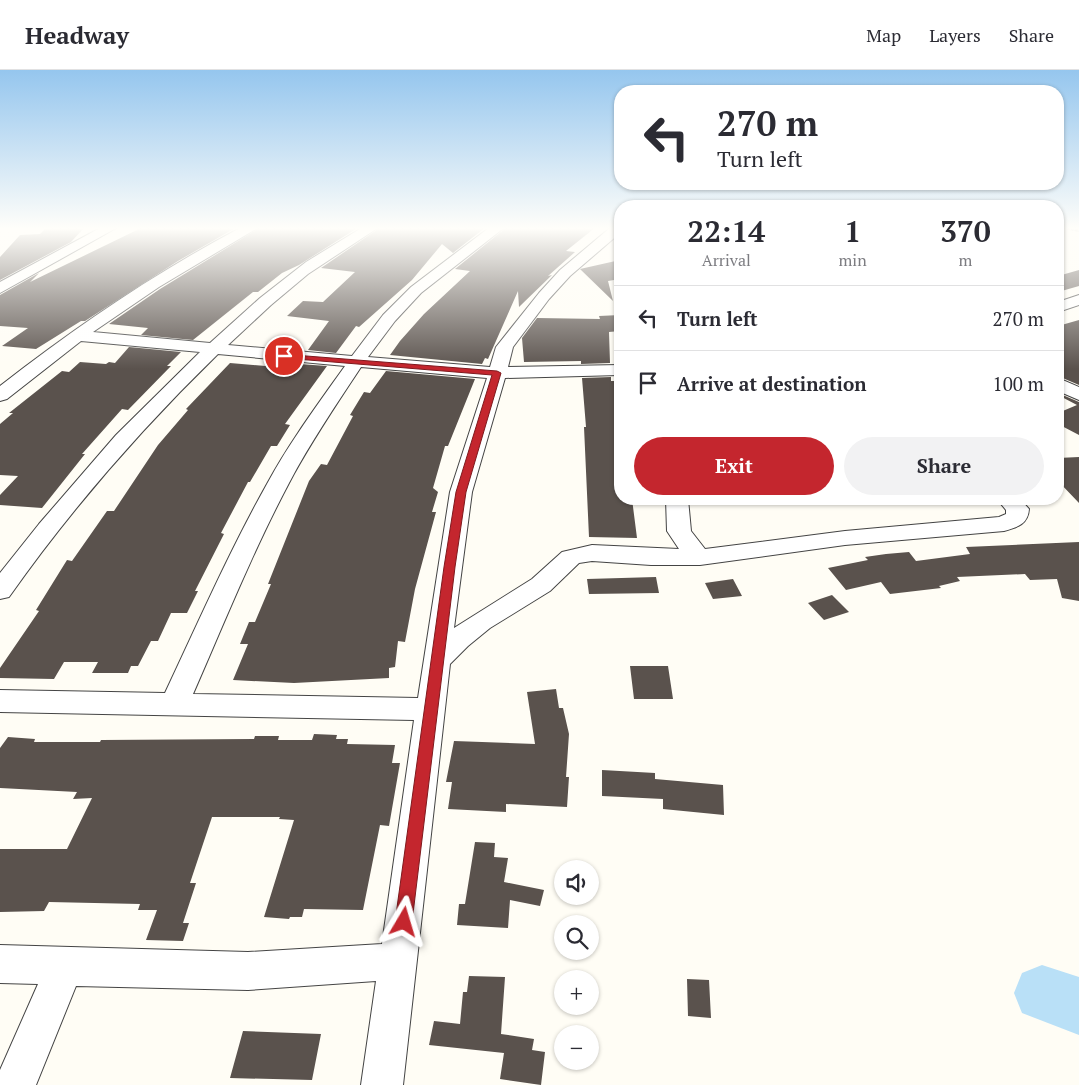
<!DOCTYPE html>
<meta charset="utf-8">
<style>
:root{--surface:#fff;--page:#f2f2f3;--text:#2b2b33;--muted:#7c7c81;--line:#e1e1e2;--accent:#c4262e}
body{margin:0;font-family:"PT Serif",serif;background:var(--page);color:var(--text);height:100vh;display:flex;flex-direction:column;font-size:19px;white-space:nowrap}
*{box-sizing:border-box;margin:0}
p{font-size:16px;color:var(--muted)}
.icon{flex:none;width:28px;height:28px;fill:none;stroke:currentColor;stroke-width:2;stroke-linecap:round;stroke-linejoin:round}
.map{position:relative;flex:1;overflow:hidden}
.details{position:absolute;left:614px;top:130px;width:450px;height:305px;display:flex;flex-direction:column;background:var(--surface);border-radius:20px;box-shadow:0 1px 4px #0004}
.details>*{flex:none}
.hud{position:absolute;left:614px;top:15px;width:450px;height:105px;border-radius:20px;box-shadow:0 1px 4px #0004;background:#fff;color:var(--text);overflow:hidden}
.fabs{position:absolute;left:554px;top:790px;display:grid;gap:10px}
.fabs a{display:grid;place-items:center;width:45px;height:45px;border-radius:50%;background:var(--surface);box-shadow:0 1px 4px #0004;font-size:25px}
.pin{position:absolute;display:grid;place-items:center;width:42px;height:42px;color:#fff;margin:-21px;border:2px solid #fff;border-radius:50%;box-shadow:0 1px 5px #0007}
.me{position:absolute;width:55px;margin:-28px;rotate:7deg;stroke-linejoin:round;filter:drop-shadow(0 0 4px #0008)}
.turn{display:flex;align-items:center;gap:18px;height:105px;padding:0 20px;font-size:22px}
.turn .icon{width:65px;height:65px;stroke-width:2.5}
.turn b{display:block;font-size:35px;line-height:42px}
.eta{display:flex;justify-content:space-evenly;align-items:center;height:85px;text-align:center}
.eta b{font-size:30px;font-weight:600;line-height:35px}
.action{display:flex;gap:10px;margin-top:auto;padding:10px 20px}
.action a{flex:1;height:58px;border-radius:30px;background:var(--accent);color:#fff;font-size:20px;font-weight:600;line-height:58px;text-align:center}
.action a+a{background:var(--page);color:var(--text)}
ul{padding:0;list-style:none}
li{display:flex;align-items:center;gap:15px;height:65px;padding:0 20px;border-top:1px solid var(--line)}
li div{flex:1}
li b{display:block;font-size:19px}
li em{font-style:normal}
header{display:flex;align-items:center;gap:30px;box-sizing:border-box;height:70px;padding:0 25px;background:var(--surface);border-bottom:1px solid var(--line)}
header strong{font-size:24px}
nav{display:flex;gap:28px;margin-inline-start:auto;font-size:18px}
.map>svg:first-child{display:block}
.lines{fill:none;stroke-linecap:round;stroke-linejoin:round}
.river{fill:#b9e0f7;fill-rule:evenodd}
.building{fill:#5a524d}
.street-casing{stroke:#444;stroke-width:2}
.path{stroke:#333;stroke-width:2;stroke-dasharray:3 1;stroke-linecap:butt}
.street{fill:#fff;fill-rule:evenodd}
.route{fill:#c4262e;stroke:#7f191e}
</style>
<header>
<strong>Headway</strong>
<nav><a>Map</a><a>Layers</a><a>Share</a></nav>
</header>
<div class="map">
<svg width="1079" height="1015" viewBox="0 0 1079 1015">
<rect width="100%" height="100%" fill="#fffdf5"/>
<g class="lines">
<!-- river -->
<path class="river" d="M1042,895l37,12v58l-57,-22 -8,-20 8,-20z"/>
</g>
<!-- building -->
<path class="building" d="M47,157l37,1 -13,14 -71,38v-23l20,-22 20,-1z
M177,157h60l-59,34 -93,60h-4l-45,28 -34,-3 26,-18 -28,-2v-31l39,-22 -9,9 111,-54z
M261,157h98l-60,38 -17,8 -24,19h-5l-60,48 -52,-5 7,-7 -39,-4 51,-35z
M381,157h105l-33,26 -11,-9 -30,36 -53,47 -3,-1 -20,27 -28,-3 21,-29 -42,-5 16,-15 20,1 32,-30 -34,-4z
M507,157h89l-30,24 9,1 -27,24 4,-1 -33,32 -1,-16 -30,68 -3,-1 -3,6 -92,-9 10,-14 24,-27 46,-43 -15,-2z
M620,190v19l-12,2 5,20 -33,-32z
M1079,200v16l-21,6v-16z
M620,245v16l-11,1 1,31 -29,1v-3l-57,1 -2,-24 15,-20 63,1 -1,-3z
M1079,250v65l-21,-9v-50z
M129,277l52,5 -14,14h4l-43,44 -6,-1 -40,45h3l-43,54 -42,-3v-10l18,-19 -18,-1v-51l13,-11h-4l53,-42 7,1 11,-10 26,2 3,-2 6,1z
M230,293l47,4h19l3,-3 28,2 -42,58 5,1 -13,21h-6l-21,36h-2l-27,51 3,1 -29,57h3l-11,22h-16l-13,28h-7l-13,25h-7l-3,7h-36l6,-11h-34l-10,17 -54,-1v-10l39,-57 -3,-1 31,-50 5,1 35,-50h7l44,-66 30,-35 -2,-1z
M386,301l89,8 -27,67h-3l-12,42 5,4 -6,20h4l-21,77 -10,53 -7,-1 -3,26 -6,1v10l-95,5 -61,-3 15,-36h-8l9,-22h6l16,-38h-3l41,-103 12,-17 6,1 26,-49 -3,-1 14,-23 6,1z
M611,307v4h9v118h12l5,39 -48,-1 -5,-110h2l-4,-49z
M1058,323l21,9v33l-21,-11v-11l19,-8 -19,-10z
M1079,387v46l-21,-22v-23z
M1079,472v59l-17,-3 -5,-19 -27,1 -5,-6 -68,3 3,4 -21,5 2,2 -51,6 -9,-12 -35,8 -18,-22 40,-8 -3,-3 21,-3 23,-2 7,9 54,-7 -4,-7z
M656,507l3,16 -70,1 -2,-15z
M733,509l9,17 -29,3 -8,-16z
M832,525l17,17 -25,8 -16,-17z
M630,596h38l5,33h-39z
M556,619l3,19h4l6,26 -3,43h3l-2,30 -61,-3v8l-58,-3 4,-27h-6l8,-41 81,3 -8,-52z
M314,664l23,1 -1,4h12l-1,5 48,1 -3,18h8l-11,63 -9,-1 -17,85 -59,-1 -2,8h-12l-1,2 -25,-2 30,-97 -15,-1 1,-2h-68l-22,66h6l-13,40h6l-6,18 -37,-1 11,-30h-19l2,-6 -91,-2 -5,9 -44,1v-63h67l25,-51 -19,1 4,-7 -77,-4v-40l8,-11 27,2 -1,3h66l1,-2 153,-1 1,-3h24l-1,4h34z
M602,700l53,3v6l68,6 1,30 -61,-6v-10l-61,-3z
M475,772l20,1 -1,14 14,1 -4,24 40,8 -4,16 -30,-6 -2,28 -51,-3 2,-21h6z
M469,906l36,1 -4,57 33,5 -2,11 13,2 -4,33 -41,-6 4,-26 -75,-8 5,-24 26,3 3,-32h4z
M687,909l22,1 2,38 -23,-2z
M243,961l78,3 -9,46 -82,-2z"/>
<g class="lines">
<defs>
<path id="street" d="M102,157h16l-118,66v-11z
M242,157h17l-100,60 -66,45 117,11 50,-45 46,-36 57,-35h16l-71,47 -37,31 -43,40 124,11 31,-41 28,-28 79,-60h15l-84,66 -26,28 -27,36 122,10 6,-20 43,-54 21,-23 51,-43h9v6l-50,43 -21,23 -36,48 -5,20 112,-2v10l-115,3 -33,114 -18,136 78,-49 30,-27 30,-7 87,4 -12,-18 -1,-32h22l3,32 14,18 140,-18 154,-14 7,-3v-4l-9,-11h23l9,10c-1,15 -11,18 -25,22l-159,14 -145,20h-49l-59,-4 -13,2 -29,28 -60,37 -22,18 -18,18 -47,421h-42l15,-104 -128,9 -172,-4 -40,99h-36v-15l38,-86 -38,-1v-38l248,7 134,-8 32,-224 -414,-8v-22l165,3c33,-70 64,-141 102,-209 22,-41 51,-80 78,-118l-127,-12c-77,75 -147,155 -209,243l-9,2v-26l39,-49 77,-89 84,-83 -119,-11 -74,58 -7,2v-15c77,-60 156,-114 242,-159zM361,297l126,11 -37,114 -32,206 -225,-4c31,-71 60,-143 96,-211 21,-40 47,-78 72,-116z
M1079,225v10l-21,7v-10z
M1058,308l21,9v13l-21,-9z"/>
</defs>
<!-- street casing -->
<use href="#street" class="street-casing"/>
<!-- path -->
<path class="path" d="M1059,157l20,4"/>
<!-- street -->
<use href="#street" class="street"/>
</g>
<!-- sky -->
<linearGradient id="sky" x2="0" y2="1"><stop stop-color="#95c6ee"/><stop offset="0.53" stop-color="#fffefa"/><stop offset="1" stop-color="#fffefa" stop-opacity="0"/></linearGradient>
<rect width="1079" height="299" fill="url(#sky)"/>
<!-- route -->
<path class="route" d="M281,284l216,17 4,2 -35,119 -11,75 -43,355 -2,6 -6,2 -6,-2 -3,-6 49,-355 12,-75 36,-117 -208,-17 -4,-2z"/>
</svg>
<div class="fabs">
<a><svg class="icon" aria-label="sound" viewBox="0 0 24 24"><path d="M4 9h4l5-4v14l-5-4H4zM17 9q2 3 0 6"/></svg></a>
<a><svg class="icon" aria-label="search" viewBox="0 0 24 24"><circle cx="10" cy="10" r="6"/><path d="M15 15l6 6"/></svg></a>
<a>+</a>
<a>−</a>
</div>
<div class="pin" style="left:284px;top:286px;background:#d93025"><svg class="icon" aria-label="arrive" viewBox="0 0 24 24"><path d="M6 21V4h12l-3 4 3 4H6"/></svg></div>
<svg class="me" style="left:404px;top:852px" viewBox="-20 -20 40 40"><path d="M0-17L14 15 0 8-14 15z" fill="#c4262e" stroke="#fff" stroke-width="4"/></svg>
<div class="hud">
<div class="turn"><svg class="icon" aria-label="left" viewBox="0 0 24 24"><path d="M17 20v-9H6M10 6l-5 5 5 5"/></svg><div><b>270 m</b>Turn left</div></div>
</div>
<section class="details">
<div class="eta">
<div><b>22:14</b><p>Arrival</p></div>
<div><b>1</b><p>min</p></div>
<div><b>370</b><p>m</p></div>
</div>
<ul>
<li><svg class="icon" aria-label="left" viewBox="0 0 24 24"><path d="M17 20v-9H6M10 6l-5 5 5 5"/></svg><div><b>Turn left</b></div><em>270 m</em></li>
<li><svg class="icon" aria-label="arrive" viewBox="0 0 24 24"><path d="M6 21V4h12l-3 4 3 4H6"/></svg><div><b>Arrive at destination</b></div><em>100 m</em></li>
</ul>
<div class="action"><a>Exit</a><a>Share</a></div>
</section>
</div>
